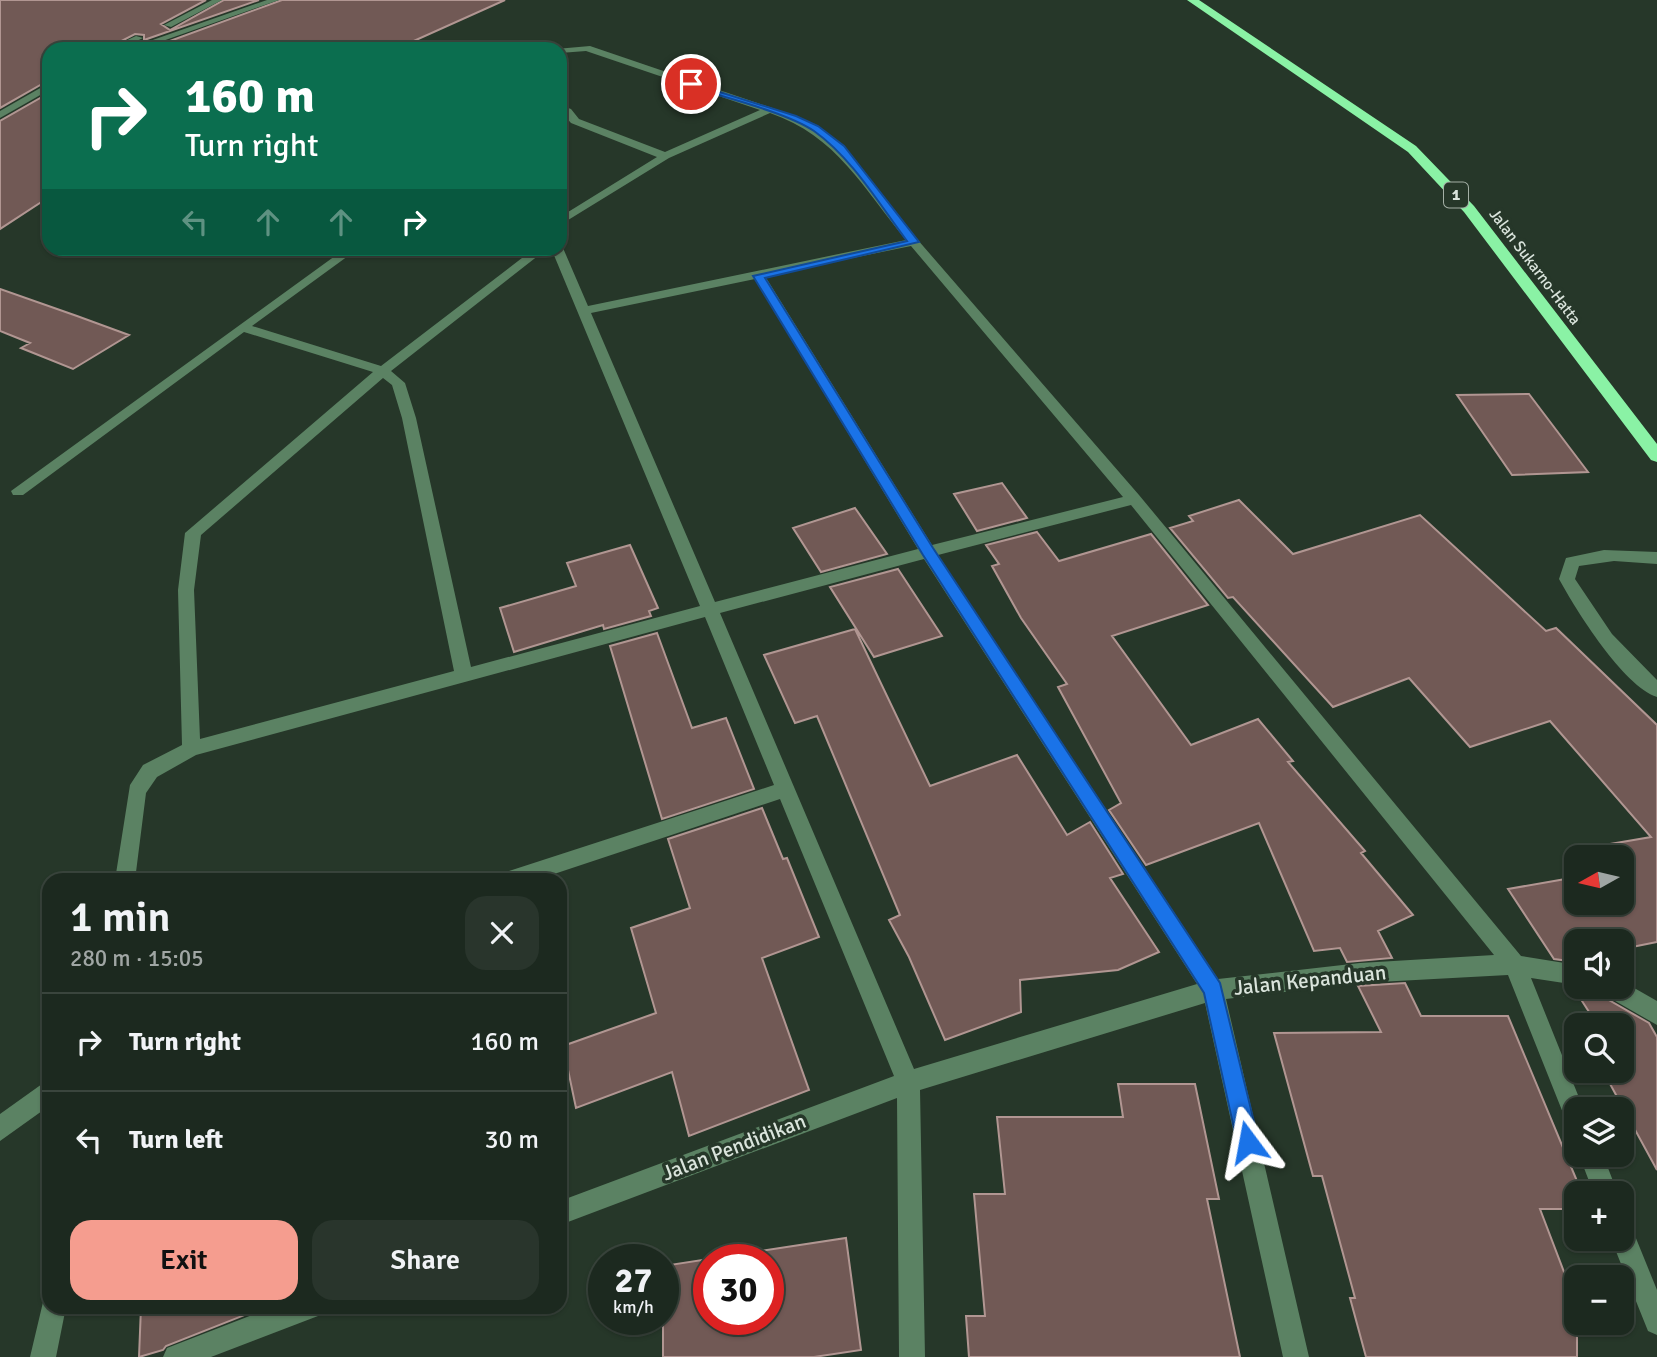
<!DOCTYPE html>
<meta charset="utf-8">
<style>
:root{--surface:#1c291f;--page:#29352c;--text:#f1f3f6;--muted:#a0a6a4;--line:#3a453d;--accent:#f59d8f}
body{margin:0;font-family:Signika,sans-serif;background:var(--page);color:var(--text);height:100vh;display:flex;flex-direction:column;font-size:26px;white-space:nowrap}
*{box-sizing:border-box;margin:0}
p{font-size:23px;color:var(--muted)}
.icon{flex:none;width:38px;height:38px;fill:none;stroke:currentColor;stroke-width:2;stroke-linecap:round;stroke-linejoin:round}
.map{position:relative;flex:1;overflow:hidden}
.details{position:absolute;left:42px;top:873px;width:525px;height:441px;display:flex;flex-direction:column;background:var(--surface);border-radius:21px;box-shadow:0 2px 5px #0004,0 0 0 2px var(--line)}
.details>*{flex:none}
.banner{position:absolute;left:42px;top:42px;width:525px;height:214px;border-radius:21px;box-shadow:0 2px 5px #0004,0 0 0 2px var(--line);background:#0b6e4f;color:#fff;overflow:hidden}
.needle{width:46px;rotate:262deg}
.buttons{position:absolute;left:1564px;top:845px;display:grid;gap:14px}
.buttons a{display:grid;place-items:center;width:70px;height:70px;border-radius:14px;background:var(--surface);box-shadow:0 2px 5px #0004,0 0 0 2px var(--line);font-size:35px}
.speed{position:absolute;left:588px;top:1244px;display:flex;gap:14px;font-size:35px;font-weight:700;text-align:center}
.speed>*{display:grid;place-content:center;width:91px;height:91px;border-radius:50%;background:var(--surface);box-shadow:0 2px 5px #0004,0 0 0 2px var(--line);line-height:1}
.speed small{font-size:18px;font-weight:400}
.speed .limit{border:10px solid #d22;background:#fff;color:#111}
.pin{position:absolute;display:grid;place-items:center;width:60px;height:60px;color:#fff;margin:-30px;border:4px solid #fff;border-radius:50%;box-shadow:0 2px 7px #0007}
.me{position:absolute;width:77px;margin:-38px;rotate:347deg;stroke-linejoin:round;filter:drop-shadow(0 0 5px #0008)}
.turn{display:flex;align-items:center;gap:24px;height:147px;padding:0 28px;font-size:32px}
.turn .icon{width:91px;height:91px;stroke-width:2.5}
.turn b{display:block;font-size:49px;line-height:60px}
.lanes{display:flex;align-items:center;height:66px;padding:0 28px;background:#0003;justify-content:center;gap:35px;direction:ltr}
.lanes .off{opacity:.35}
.round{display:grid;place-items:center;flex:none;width:74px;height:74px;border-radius:21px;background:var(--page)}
.headline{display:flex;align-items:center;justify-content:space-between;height:119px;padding:0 28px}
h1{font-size:42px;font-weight:600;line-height:52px}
.action{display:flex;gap:14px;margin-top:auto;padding:14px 28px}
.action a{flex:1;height:80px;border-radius:21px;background:var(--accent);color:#111;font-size:28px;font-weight:600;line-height:80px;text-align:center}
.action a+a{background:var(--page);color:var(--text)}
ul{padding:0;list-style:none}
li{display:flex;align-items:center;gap:21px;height:98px;padding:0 28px;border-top:2px solid var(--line)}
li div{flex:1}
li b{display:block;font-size:26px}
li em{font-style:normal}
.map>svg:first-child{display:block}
.building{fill:#715955;stroke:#b19692;stroke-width:2;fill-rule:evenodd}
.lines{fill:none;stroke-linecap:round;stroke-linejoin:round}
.minor{fill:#5b8263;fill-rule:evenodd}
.highway{fill:#8af2a5;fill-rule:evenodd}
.route{fill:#1a73e8;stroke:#114b97;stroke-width:2}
.labels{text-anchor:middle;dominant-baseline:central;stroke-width:7;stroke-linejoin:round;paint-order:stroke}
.shield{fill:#263729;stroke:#a4b0a6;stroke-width:2}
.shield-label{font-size:16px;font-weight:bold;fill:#dae4dc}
.far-street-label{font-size:16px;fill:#dae4dc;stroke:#263729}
.near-street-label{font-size:21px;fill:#dae4dc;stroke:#263729}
</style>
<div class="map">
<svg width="1657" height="1357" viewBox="0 0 1657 1357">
<rect width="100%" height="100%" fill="#263729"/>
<!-- building -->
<path class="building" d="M0,0h206l-45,24 9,6 54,-30h35l-115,40v-5l-9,-1 -29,15h-57v31l-49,28z
M282,0h223l-109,49h-248z
M49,93v104l-49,32v-108z
M0,289l77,27 52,19 -56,34 -52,-21 9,-5 -30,-12z
M1529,394l59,78 -76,3 -55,-80z
M1002,483l25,35 -50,13 -23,-37z
M1239,500l54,54 127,-39 126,116 10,-3 101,97v217l-35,7v-7h-45v20l-23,-3 -46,-70 69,-12v26h45v-45h-42l-5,-8 76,-13 -101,-116 -80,26 -61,-69 -76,29 -100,-110 -5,1 -58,-70 23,-7 -4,-5z
M855,508l32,46 -66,18 -28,-44z
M1037,532l22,29 92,-27 57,71 -96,31 79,109 67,-26 35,42 -5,1 77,89 -4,2 52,62 -35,16 14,27 -45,4 -7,-14 -26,3 -55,-128 -113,42 -37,-55 12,-7 -63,-116 9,-3 -46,-66 -29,-52 7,-2 -13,-19z
M630,545l28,63 -9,3 2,5 -47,13 -1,-4 -89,27 -14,-44 76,-22 -9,-23z
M898,569l44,67 -68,21 -44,-70z
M855,629l75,157 87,-31 50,80 23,-13 33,52 -13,4 49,74 -41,18 -98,10 1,32 -76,28 -36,-83 -20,-37 11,-5 -83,-199 -22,7 -31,-68z
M657,633l35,95 34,-10 28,71 -92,30 -52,-173z
M762,808l21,51 4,-1 32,79 -57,21 47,132 -120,46 -17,-64 -96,36 -13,-62 93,-33 -25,-85 59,-20 -22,-69z
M1405,983l16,33h87l69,165v28h-37l37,97v51h-211l-16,-59h5l-33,-122h-9l-39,-143 107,-1 -23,-46z
M1573,987h25l4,9 47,27 8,14v133l-54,-99h19v-45h-44l-6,-11h19z
M1118,1084h77l24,115h-12l33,158h-271l-3,-41h19l-11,-122h31l-8,-77h126z
M846,1238l15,112 -47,7h-151v-91zM709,1260h59v60h-59z
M141,1307h124l-99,39 -3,4 -24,7z"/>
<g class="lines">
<!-- minor -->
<path class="minor" d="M212,0h10l-51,27 -7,-2z
M267,0h12l-139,49h-13z
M136,36l7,2 -23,11h-12z
M590,46l206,70 21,11 33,28 67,84 222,256 382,461 56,9v20l-46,-7 53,132h-7v22l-8,-4 -61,-153 -148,8 -134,16 83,358h-26l-78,-354 -285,87 5,267h-26l-2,-259 -337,127v-24l334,-125 -114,-277 -244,81h-37l3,-6 7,-3 265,-86 -69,-168 -509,138 -39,22 -11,16 -11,87h-20l15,-95 13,-20 39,-20 -4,-155 7,-57 188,-161 -129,-40 -221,163h-10l-2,-4 335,-243h13l-107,78 129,40 154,-118h13l-157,123 14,12 11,35 55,249 229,-61 -149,-358h9v-3l3,3 25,58 318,-66c-43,-52 -69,-104 -136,-127l-101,45 -109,67v-8l97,-60 -86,-34 -11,-12v-6l11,4 8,10 86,33 95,-42 -174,-59 -26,2v-4h-4zM911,246l212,251 -191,48 -167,-269zM755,279l163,270 -203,53 -124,-289zM383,378l9,7 10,33 52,253 -254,68 -6,-149 7,-55zM1131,505l363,450 -134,8 -142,16 -280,-424zM924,559l273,425 -283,85 -194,-456z
M49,83v7l-49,28v-7z
M1604,550l53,2v12l-43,-3 -35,5 -4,13 37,55 45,46v17c-34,-11 -81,-87 -98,-118l7,-21z
M1622,981l35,20v24l-54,-31 -3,-7h22z
M49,1079v27l-49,35v-27z
M1579,1155h24l15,39h-24z
M1622,1223l9,3 26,64v45l-9,-4 -37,-92h11z
M49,1296v11h17l-10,50h-26l14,-59z
M273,1307h49l-4,9 -107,41h-48l4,-9z"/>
<!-- highway -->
<path class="highway" d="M1187,0h12l217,146 58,60 183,238v18l-6,-2 -187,-248 -56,-60z"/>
</g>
<!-- route -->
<path class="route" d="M688,82l108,34 22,10 26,20 75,96 -154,36 168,270 287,435 39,159 -4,7 -7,4 -8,-4 -3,-7 -33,-149 -281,-438 -170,-279 154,-35c-28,-37 -55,-83 -93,-110 -28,-19 -92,-34 -126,-45z"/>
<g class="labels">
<!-- shield labels -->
<rect class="shield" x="1444" y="182.5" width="24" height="25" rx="5"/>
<g class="shield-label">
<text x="1456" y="195">1</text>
</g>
<!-- far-street labels -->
<g class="far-street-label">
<text transform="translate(1535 267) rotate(53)">Jalan Sukarno-Hatta</text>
</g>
<!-- near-street labels -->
<g class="near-street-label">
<text transform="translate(1310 980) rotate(-6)">Jalan Kepanduan</text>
<text transform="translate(734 1147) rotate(-21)">Jalan Pendidikan</text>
</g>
</g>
</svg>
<div class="buttons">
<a><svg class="needle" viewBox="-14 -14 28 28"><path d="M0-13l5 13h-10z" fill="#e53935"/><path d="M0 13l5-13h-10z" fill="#a0a6a4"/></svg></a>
<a><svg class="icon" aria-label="sound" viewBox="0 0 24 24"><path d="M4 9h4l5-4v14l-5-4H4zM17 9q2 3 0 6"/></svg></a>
<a><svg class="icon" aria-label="search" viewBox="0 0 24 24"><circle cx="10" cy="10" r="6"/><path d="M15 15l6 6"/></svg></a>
<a><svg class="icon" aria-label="layers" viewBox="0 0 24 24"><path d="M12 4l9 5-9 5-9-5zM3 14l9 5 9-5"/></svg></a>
<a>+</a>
<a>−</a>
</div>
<div class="speed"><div>27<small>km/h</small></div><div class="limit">30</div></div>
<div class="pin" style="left:691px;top:84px;background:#d93025"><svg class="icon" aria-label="arrive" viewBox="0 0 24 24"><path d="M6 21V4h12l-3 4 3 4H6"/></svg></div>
<svg class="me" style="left:1248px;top:1142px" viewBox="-20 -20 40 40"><path d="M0-17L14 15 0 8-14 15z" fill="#1a73e8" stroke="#fff" stroke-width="4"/></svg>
<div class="banner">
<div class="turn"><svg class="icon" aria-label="right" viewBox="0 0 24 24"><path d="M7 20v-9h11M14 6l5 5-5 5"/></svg><div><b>160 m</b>Turn right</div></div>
<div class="lanes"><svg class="icon off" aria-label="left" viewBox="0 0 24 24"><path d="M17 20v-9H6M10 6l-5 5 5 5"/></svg><svg class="icon off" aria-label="ahead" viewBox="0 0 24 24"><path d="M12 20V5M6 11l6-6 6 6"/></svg><svg class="icon off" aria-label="ahead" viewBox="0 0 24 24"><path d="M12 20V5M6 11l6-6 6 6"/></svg><svg class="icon" aria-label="right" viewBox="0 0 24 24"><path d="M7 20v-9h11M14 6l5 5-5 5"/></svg></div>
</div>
<section class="details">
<div class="headline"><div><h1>1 min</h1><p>280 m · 15:05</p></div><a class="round"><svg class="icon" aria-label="close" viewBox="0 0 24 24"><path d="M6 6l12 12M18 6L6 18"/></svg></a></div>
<ul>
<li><svg class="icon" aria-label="right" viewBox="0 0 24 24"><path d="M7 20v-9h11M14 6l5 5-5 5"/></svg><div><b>Turn right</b></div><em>160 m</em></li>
<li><svg class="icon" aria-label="left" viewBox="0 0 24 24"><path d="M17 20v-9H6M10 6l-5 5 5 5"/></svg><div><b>Turn left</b></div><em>30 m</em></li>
</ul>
<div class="action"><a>Exit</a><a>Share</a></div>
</section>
</div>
